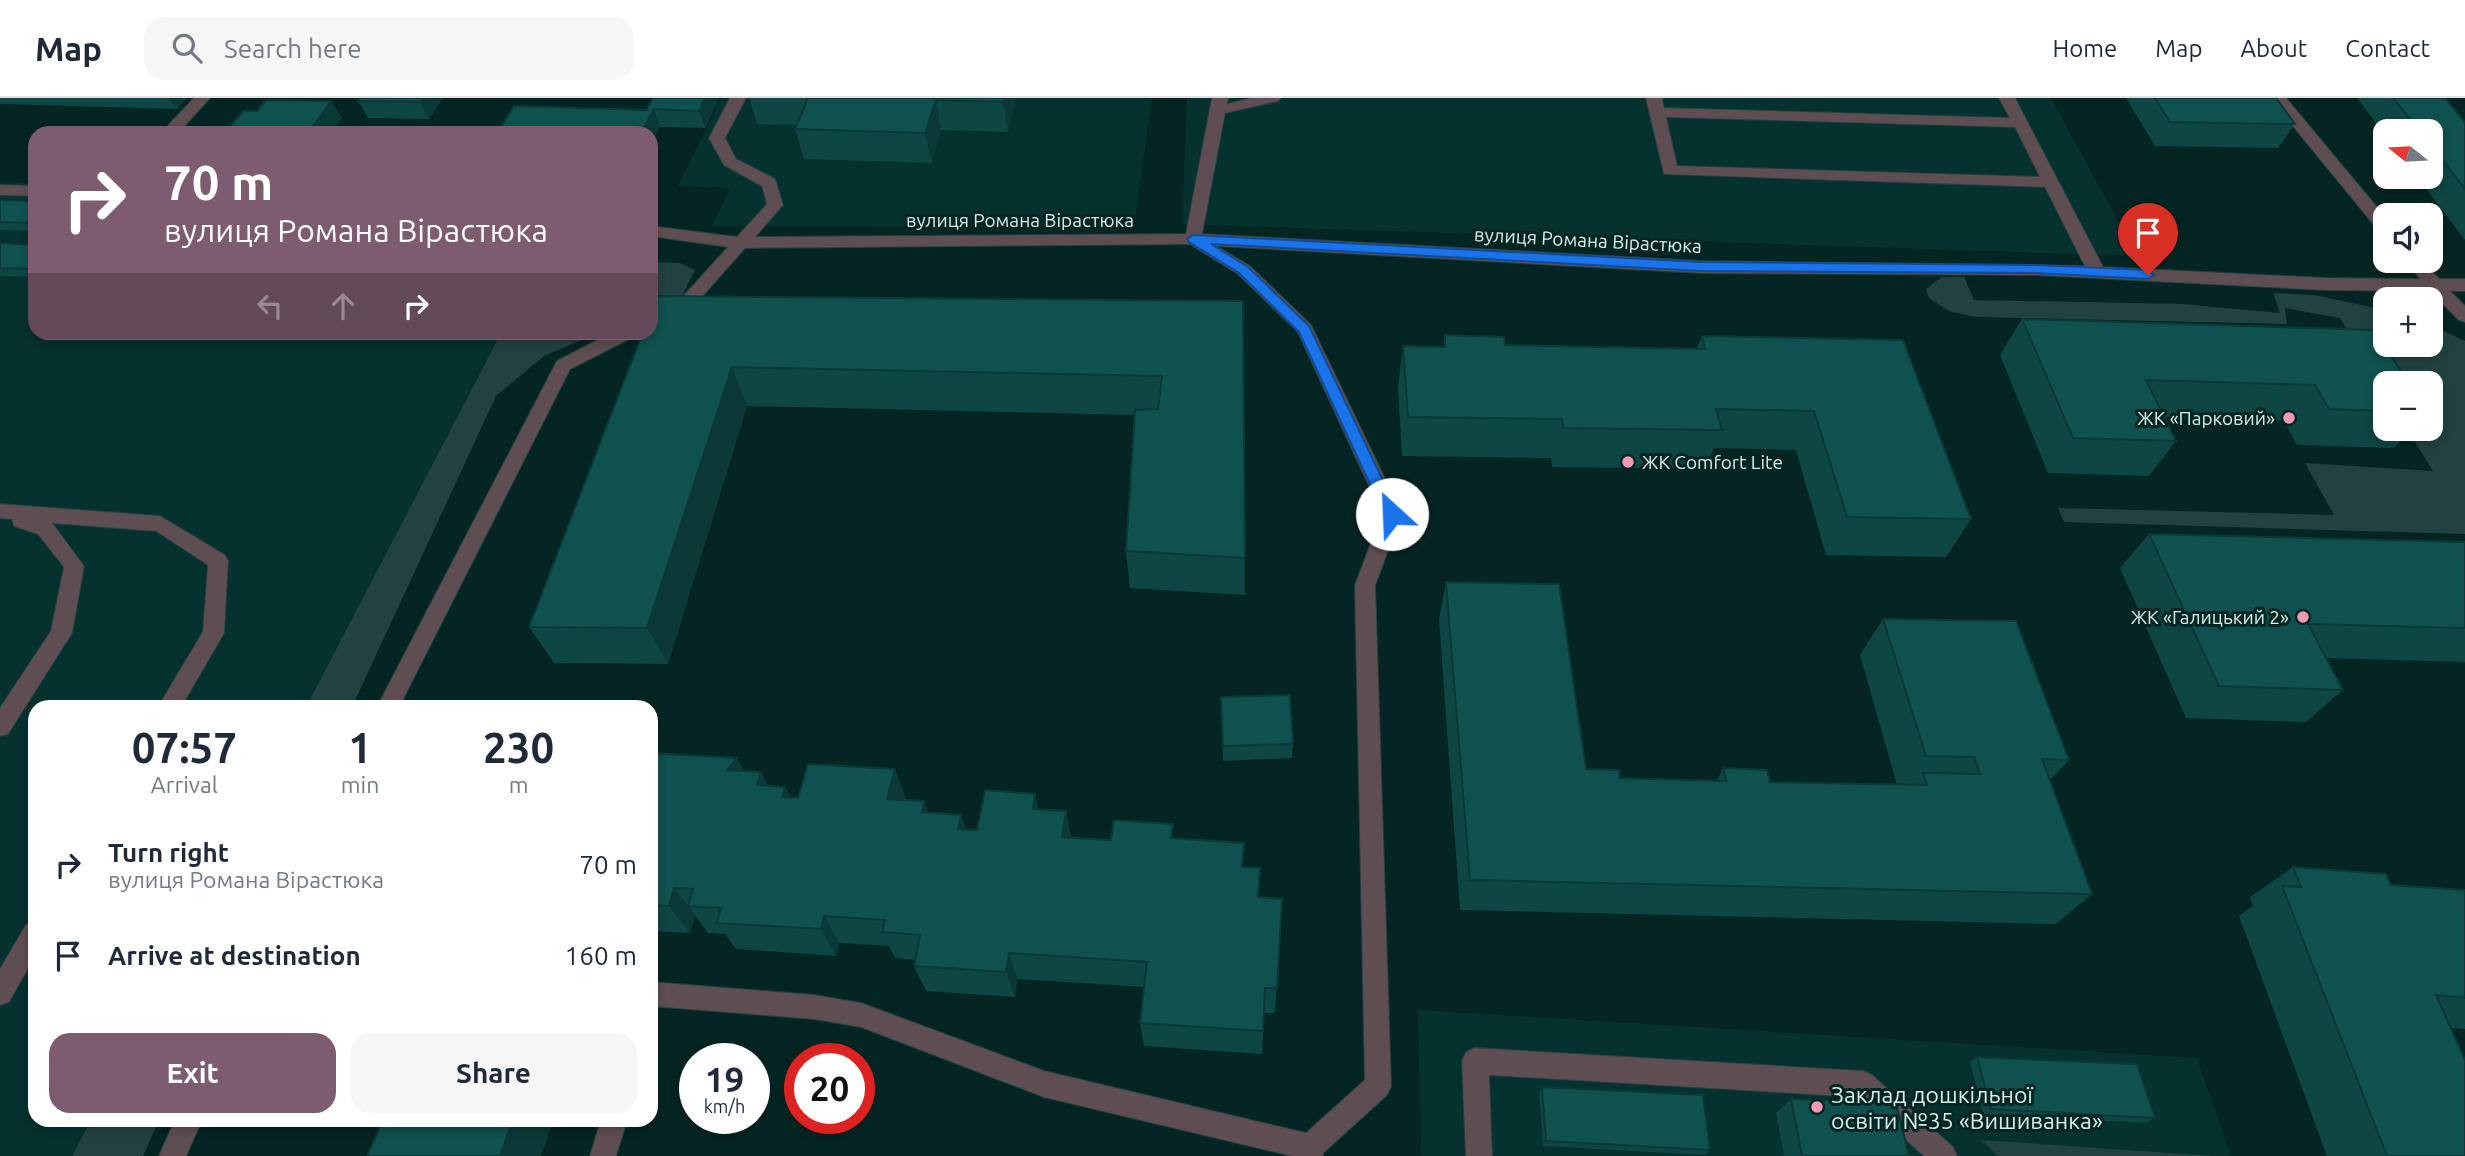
<!DOCTYPE html>
<meta charset="utf-8">
<style>
:root{--surface:#fff;--page:#f6f6f7;--text:#1f2937;--muted:#747a83;--line:#e0e1e3;--accent:#7d5c6f}
body{margin:0;font-family:Ubuntu,sans-serif;background:var(--page);color:var(--text);height:100vh;display:flex;flex-direction:column;font-size:26px;white-space:nowrap}
*{box-sizing:border-box;margin:0}
p{font-size:23px;color:var(--muted)}
.icon{flex:none;width:38px;height:38px;fill:none;stroke:currentColor;stroke-width:2;stroke-linecap:round;stroke-linejoin:round}
.map{position:relative;flex:1;overflow:hidden}
.panel{position:absolute;left:28px;top:602px;width:630px;height:427px;display:flex;flex-direction:column;background:var(--surface);border-radius:21px;box-shadow:0 4px 10px #0003}
.panel>*{flex:none}
.top-card{position:absolute;left:28px;top:28px;width:630px;height:214px;border-radius:21px;box-shadow:0 4px 10px #0003;background:#7d5c6f;color:#fff;overflow:hidden}
.needle{width:46px;rotate:288deg}
.buttons{position:absolute;left:2373px;top:21px;display:grid;gap:14px}
.buttons a{display:grid;place-items:center;width:70px;height:70px;border-radius:14px;background:var(--surface);box-shadow:0 4px 10px #0003;font-size:35px}
.speed{position:absolute;left:679px;top:945px;display:flex;gap:14px;font-size:35px;font-weight:700;text-align:center}
.speed>*{display:grid;place-content:center;width:91px;height:91px;border-radius:50%;background:var(--surface);box-shadow:0 4px 10px #0003;line-height:1}
.speed small{font-size:18px;font-weight:400}
.speed .limit{border:10px solid #d22;background:#fff;color:#111}
.pin{position:absolute;display:grid;place-items:center;width:60px;height:60px;color:#fff;margin:-72px -30px;border-radius:50% 50% 50% 0;rotate:-45deg;box-shadow:0 0 7px #0007}
.pin .icon{rotate:45deg}
.me{position:absolute;width:77px;margin:-38px;rotate:335deg;stroke-linejoin:round;filter:drop-shadow(0 0 5px #0008)}
.turn{display:flex;align-items:center;gap:24px;height:147px;padding:0 21px;font-size:32px}
.turn .icon{width:91px;height:91px;stroke-width:2.5}
.turn b{display:block;font-size:49px;line-height:60px}
.lanes{display:flex;align-items:center;height:66px;padding:0 21px;background:#0003;justify-content:center;gap:35px;direction:ltr}
.lanes .off{opacity:.35}
.eta{display:flex;justify-content:space-evenly;align-items:center;height:119px;text-align:center}
.eta b{font-size:42px;font-weight:700;line-height:49px}
.action{display:flex;gap:14px;margin-top:auto;padding:14px 21px}
.action a{flex:1;height:80px;border-radius:21px;background:var(--accent);color:#fff;font-size:28px;font-weight:700;line-height:80px;text-align:center}
.action a+a{background:var(--page);color:var(--text)}
ul{padding:0;list-style:none}
li{display:flex;align-items:center;gap:21px;height:91px;padding:0 21px}
li div{flex:1}
li b{display:block;font-size:26px}
li em{font-style:normal}
header{display:flex;align-items:center;gap:42px;box-sizing:border-box;height:98px;padding:0 35px;background:var(--surface);border-bottom:2px solid var(--line)}
header strong{font-size:33px}
nav{display:flex;gap:38px;margin-inline-start:auto;font-size:24px}
.search{width:490px;height:63px;background:var(--page);display:flex;align-items:center;gap:18px;box-sizing:border-box;padding:0 24px;border-radius:21px;color:var(--muted);font-size:26px}
.map>svg:first-child{display:block}
.built{fill:#05312f}
.green{fill:#214240}
.lines{fill:none;stroke-linecap:round;stroke-linejoin:round}
.minor-casing{stroke:#22413f;stroke-width:2}
.minor{fill:#5e4e52;fill-rule:evenodd}
.wall{fill:#0d4643}
.shaded-wall{fill:#0a3937}
.building{fill:#0f514e;stroke:#0a3937;stroke-width:2}
.route{fill:#1a73e8;stroke:#114b97;stroke-width:2}
.poi-dot{fill:#f19ab3;stroke:#052523;stroke-width:2.5}
.labels{text-anchor:middle;dominant-baseline:central;stroke-width:6;stroke-linejoin:round;paint-order:stroke}
.street-label{font-size:19px;fill:#d6ecea;stroke:#052523}
.poi-label{font-size:19px;fill:#d6ecea;stroke:#052523;text-anchor:end}
.near-poi-label{font-size:23px;fill:#d6ecea;stroke:#052523;text-anchor:start}
</style>
<header>
<strong>Map</strong>
<div class="search"><svg class="icon" aria-label="search" viewBox="0 0 24 24"><circle cx="10" cy="10" r="6"/><path d="M15 15l6 6"/></svg>Search here</div>
<nav><a>Home</a><a>Map</a><a>About</a><a>Contact</a></nav>
</header>
<div class="map">
<svg width="2465" height="1058" viewBox="0 0 2465 1058">
<rect width="100%" height="100%" fill="#052523"/>
<!-- built -->
<path class="built" d="M721,0h431l-18,129 -422,-1 18,-38 -52,-2z
M1187,0h864l86,158 -955,-32z
M0,84l35,1v149l466,1 -195,374h-271v413h56l-19,36h-72z
M1418,912l779,48 34,98h-810z"/>
<!-- green -->
<path class="green" d="M651,164l29,1 15,7 -14,28 -30,12z
M1942,179h22l10,23 207,4 99,9 -7,-20 41,2 71,15v35h46v-20l34,16v193l-401,-12 -6,-14 276,7 -29,-52 128,8 -26,-42h24v-46h-46v9l-45,-74 -55,-10 2,16 -312,-7 -26,-6 -20,-13 -3,-9z
M501,235h97l-54,23 -48,40 -144,311h-46z
M91,1022h68l-16,36h-71z
M1981,1042l234,16h-217z"/>
<g class="lines">
<defs>
<path id="minor" d="M194,0h16l-32,35h-17z
M730,0h16l-21,40 11,21 39,20 8,26 -28,32 431,-3 26,-136h16l-1,6 25,-6h29l-3,3 -53,12 -23,121 499,27 384,5 -40,-79 -381,-13 -18,-76h16l2,10 346,10 -11,-20h16l88,169 222,11 95,1 -14,-18h17l16,18h26v12h-15l15,15v16l-6,-2 -29,-29 -105,-1 -289,-15 -335,-2 -485,-27 34,20 61,59 91,189 -27,71 16,501 -4,9 -64,58v3h-31l-248,-59 -183,-70 -47,-8 -163,-13v-24l163,13 47,8 183,68 262,62 59,-53 -10,-495 27,-71 -84,-182 -60,-58 -48,-30 -445,4 -54,61 -40,19v-13l28,-14 49,-54 -77,-11v-10l86,11 30,-33 -5,-18 -38,-21 -15,-27zM1666,19l349,10 25,50 -363,-11z
M2270,0h16l99,119v15l-6,-1z
M0,87l35,1v10l-35,-1z
M613,234h25l-3,4 -65,33 -171,338h-22l180,-346z
M0,406l160,12 65,39 3,6 -4,72 -43,74h-23l45,-75 5,-67 -52,-34 -104,-8 32,43 -12,67 -64,101 -8,2v-28l51,-77 13,-64 -26,-33 -24,-8 -2,-7 -12,-1z
M35,824v34l-26,46 -9,3v-36l26,-44z
M1475,950l388,23 9,4 81,72 4,9h-33l-66,-59 -369,-22 3,81h-26l-4,-95 4,-9z
M175,1022h27l-16,36h-27z
M601,1022h26l-11,36h-26z"/>
</defs>
<!-- minor casing -->
<use href="#minor" class="minor-casing"/>
<!-- minor -->
<use href="#minor" class="minor"/>
</g>
<!-- wall -->
<path class="wall" d="M0,0h187l-10,11 -177,-5z
M443,0l-14,21 -61,-1 -10,-17z
M653,0h66l-14,30 -45,-1 -13,-17z
M749,0h267l-8,34 -67,-2 -9,33 -128,-4 -9,-30 2,-4 -40,-1z
M2126,0h150l19,26 -17,24 -123,-2z
M2357,0h88l20,24v118l-48,-63h14v-46h-46v4z
M0,102l35,1v30l-35,-1z
M0,145l35,2v32l-35,-1z
M1243,203l2,294 -115,-7 -4,-37 9,-136 -388,-9 -79,258 -114,-1 -25,-36 114,-295z
M2022,221l363,64v46h28l-19,19 -97,-3 -13,-24 -119,-4 11,24 -27,35 -101,-3 -48,-118z
M1445,237l60,10 192,3 5,-12 201,4 68,179 -25,38 -120,-2 -30,-105 -82,-2 -8,21 -154,-2 -1,-9 -149,-2 -4,-70 5,-40 40,1z
M2149,436l316,8v120l-139,-4 17,32 -37,32 -120,-4 -66,-150z
M1446,484l140,187 34,9 97,2 6,-12 47,14 127,3 -37,-130 23,-36 186,141 -19,20 42,114 -36,30 -596,-14 -21,-291z
M1221,599l72,47 -1,14 -69,3z
M651,655l94,18 23,15 17,1 6,10 115,2v1l23,13 37,16 11,1 62,-20 27,1 5,27 40,2 63,-2 70,5 -1,24 16,30 23,2 -7,114h-11l-2,41 -118,-8 -4,-23 4,-36 -127,-8 -2,18 -89,-6 -12,-25 1,-6 -20,-2 -6,-12 -50,-3 -3,13 -100,-7 -11,-15 -17,-1 -13,-18 -5,18 -39,-2z
M2293,769l98,18 74,5v139l-15,-1 15,128h-138l-88,-240 14,-10 -3,-9z
M1977,959l178,61 -9,5 -163,-9 -13,-52z
M1542,989l168,63 -5,5 -162,-9 -4,-54z
M1791,1001l118,57h-125l-8,-43z"/>
<!-- shaded-wall -->
<path class="shaded-wall" d="M169,0h18l-10,11z
M423,0h20l-14,21 -9,-17z
M705,0h14l-14,30 -6,-17z
M1004,0h12l-8,34 -5,-30z
M936,2l5,30 -9,33 -7,-30z
M331,3l11,17 -11,15h-23z
M654,11l6,18 -9,18v-12h-10z
M732,269l15,39 -79,258 -21,-36z
M737,660l17,30 -27,-18z
M895,671l11,30 -6,29 -13,-29z
M761,674l16,30 -20,-17z
M785,689l16,29 -19,-19z
M1035,696l7,29 -9,-14z
M924,703l11,30 -13,-19z
M1066,713l6,29 -10,-3z
M961,717l10,29 -13,-15z
M674,790l21,27 -5,18 -21,-27z
M824,818l15,27 -3,13 -15,-27z
M1009,855l8,26 -2,18 -9,-25z
M513,1022h41l-13,36h-41z"/>
<!-- building -->
<path class="building" d="M360,0h63l-3,4 -62,-1z
M653,0h52l-6,13 -45,-2 -13,24h-144l17,-27 133,4z
M808,0h196l-1,4 -67,-2 -11,33 -130,-4z
M2155,0h121l19,26 -125,-2z
M2393,0h52l20,24v67l-34,-44v-14h-11z
M266,2l65,1 -23,32h-83l18,-22h14z
M0,102l35,1v22l-35,-1z
M0,145l35,2v24l-35,-1z
M657,198l586,5 2,257 -119,-7 9,-141 23,-1 4,-33 -430,-9 -85,261 -118,-1 114,-295h8v-21z
M2022,221l352,11 35,53h-24v28l-56,-2 -14,-24 -169,-5 30,61 -103,-3z
M1445,237l59,2 1,8 200,4 -3,-13 201,4 68,179 -124,-2 -33,-106 -98,-2 6,21 -159,-2 -1,-9 -154,-2 -5,-71 42,1z
M2149,436l316,8v86l-157,-4 35,66 -124,-4z
M1446,484l113,2 27,185 33,1 1,8 106,3 -3,-13 44,2 3,12 157,3 -4,-12 57,1 -6,-17 -48,-1 -43,-137 133,2 53,139 -27,-1 50,135 -622,-14z
M1290,597l3,49 -70,2 -2,-49z
M651,655l86,5 -10,12 34,2 -4,13 28,2 -3,10 16,1 10,-34 87,5 -8,30 37,2 -2,11 39,3 -3,14 19,1 8,-40 50,4 -2,15 33,2 -4,26 49,3 3,-20 59,4 -2,14 73,5 -2,24 18,1 -2,29 24,2 -5,89h-12l-2,43 -123,-8 7,-61 -138,-9 -3,19 -92,-6 6,-31 -38,-3 3,-12 -61,-4 -3,13 -104,-6 4,-15 -33,-2 5,-17 -19,-1 -5,18 -18,-1z
M2293,769l93,7 5,11 74,5v108l-29,-3 29,65v96h-78l-105,-270 19,1z
M1977,959l160,7 18,54 -164,-9z
M1542,989l161,8 7,55 -164,-9z
M1791,1001l105,4 13,53h-107z
M383,1022h130l-13,36h-133z"/>
<!-- route -->
<path class="route" d="M1193,137l508,27 335,3 112,5 6,5 -6,4 -112,-6 -335,-2 -490,-27 37,23 61,59 90,188 -7,6 -8,-6 -85,-182 -60,-59 -50,-31 -2,-3z"/>
<!-- markers -->
<g class="poi-dot">
<circle cx="2289" cy="320" r="7"/>
<circle cx="1628" cy="364" r="7"/>
<circle cx="2303" cy="519" r="7"/>
<circle cx="1817" cy="1009" r="7"/>
</g>
<g class="labels">
<!-- street labels -->
<g class="street-label">
<text x="1020" y="122">вулиця Романа Вірастюка</text>
<text transform="translate(1588 142) rotate(3)">вулиця Романа Вірастюка</text>
</g>
<!-- poi labels -->
<g class="poi-label">
<text x="2275" y="320">ЖК «Парковий»</text>
<text x="1642" y="364" text-anchor="start">ЖК Comfort Lite</text>
<text x="2289" y="519">ЖК «Галицький 2»</text>
</g>
<!-- near-poi labels -->
<g class="near-poi-label">
<text x="1831" y="996">Заклад дошкільної<tspan x="1831" dy="26">освіти №35 «Вишиванка»</tspan></text>
</g>
</g>
</svg>
<div class="buttons">
<a><svg class="needle" viewBox="-14 -14 28 28"><path d="M0-13l5 13h-10z" fill="#e53935"/><path d="M0 13l5-13h-10z" fill="#747a83"/></svg></a>
<a><svg class="icon" aria-label="sound" viewBox="0 0 24 24"><path d="M4 9h4l5-4v14l-5-4H4zM17 9q2 3 0 6"/></svg></a>
<a>+</a>
<a>−</a>
</div>
<div class="speed"><div>19<small>km/h</small></div><div class="limit">20</div></div>
<div class="pin" style="left:2148px;top:177px;background:#d93025"><svg class="icon" aria-label="arrive" viewBox="0 0 24 24"><path d="M6 21V4h12l-3 4 3 4H6"/></svg></div>
<svg class="me" style="left:1392px;top:416px" viewBox="-20 -20 40 40"><circle r="19" fill="#fff"/><path d="M0-13L10 11 0 6-10 11z" fill="#1a73e8"/></svg>
<div class="top-card">
<div class="turn"><svg class="icon" aria-label="right" viewBox="0 0 24 24"><path d="M7 20v-9h11M14 6l5 5-5 5"/></svg><div><b>70 m</b>вулиця Романа Вірастюка</div></div>
<div class="lanes"><svg class="icon off" aria-label="left" viewBox="0 0 24 24"><path d="M17 20v-9H6M10 6l-5 5 5 5"/></svg><svg class="icon off" aria-label="ahead" viewBox="0 0 24 24"><path d="M12 20V5M6 11l6-6 6 6"/></svg><svg class="icon" aria-label="right" viewBox="0 0 24 24"><path d="M7 20v-9h11M14 6l5 5-5 5"/></svg></div>
</div>
<section class="panel">
<div class="eta">
<div><b>07:57</b><p>Arrival</p></div>
<div><b>1</b><p>min</p></div>
<div><b>230</b><p>m</p></div>
</div>
<ul>
<li><svg class="icon" aria-label="right" viewBox="0 0 24 24"><path d="M7 20v-9h11M14 6l5 5-5 5"/></svg><div><b>Turn right</b><p>вулиця Романа Вірастюка</p></div><em>70 m</em></li>
<li><svg class="icon" aria-label="arrive" viewBox="0 0 24 24"><path d="M6 21V4h12l-3 4 3 4H6"/></svg><div><b>Arrive at destination</b></div><em>160 m</em></li>
</ul>
<div class="action"><a>Exit</a><a>Share</a></div>
</section>
</div>
